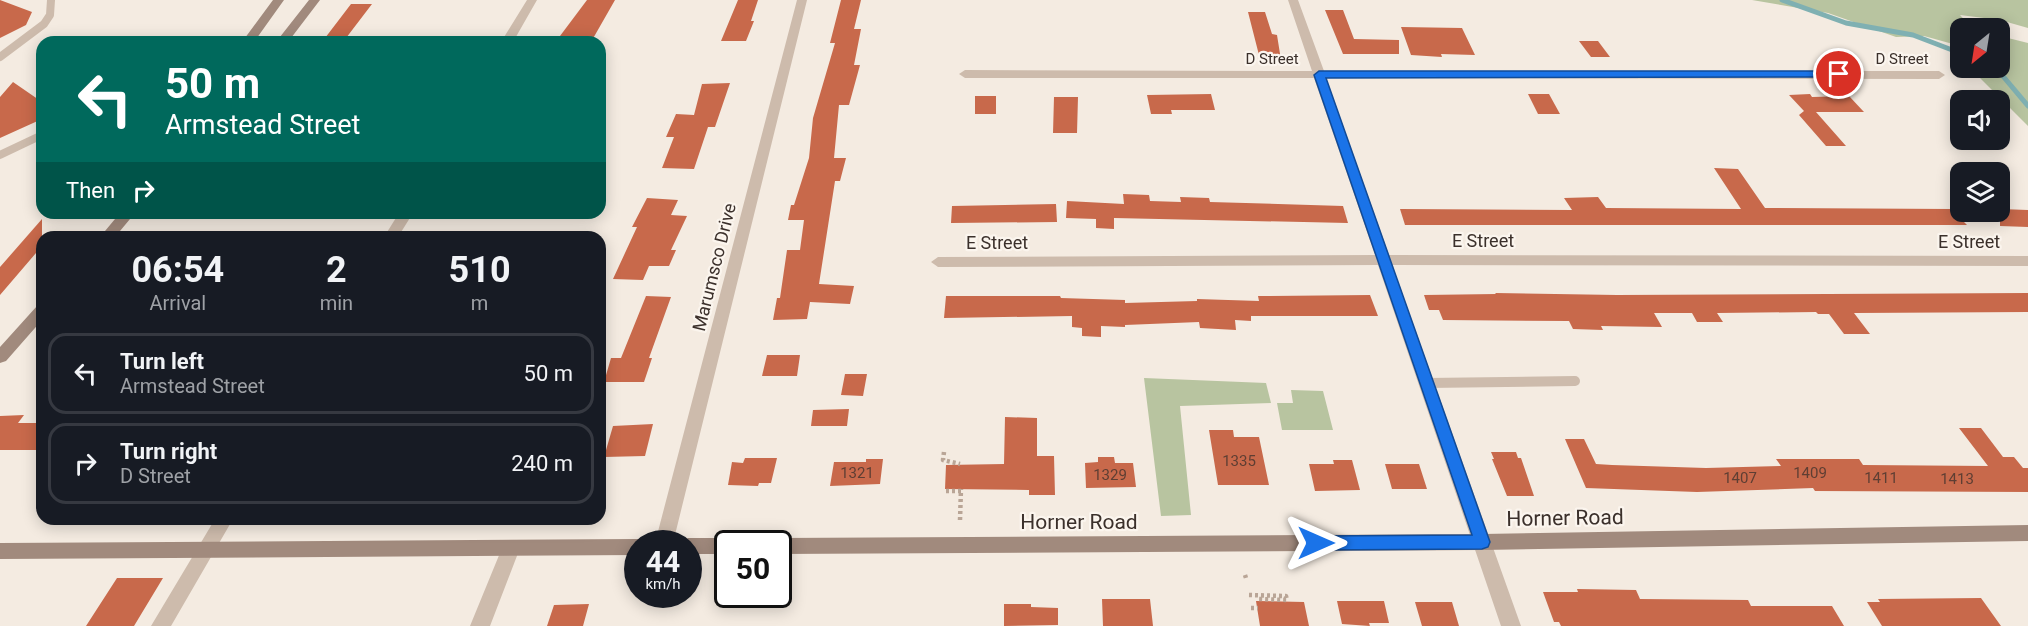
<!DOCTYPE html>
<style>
:root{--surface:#171b24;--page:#20242c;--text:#f1f3f6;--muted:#9ea1a6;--line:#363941}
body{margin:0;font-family:Roboto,sans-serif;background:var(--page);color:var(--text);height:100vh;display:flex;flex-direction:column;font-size:22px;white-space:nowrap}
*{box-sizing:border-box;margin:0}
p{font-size:20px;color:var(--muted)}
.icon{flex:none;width:33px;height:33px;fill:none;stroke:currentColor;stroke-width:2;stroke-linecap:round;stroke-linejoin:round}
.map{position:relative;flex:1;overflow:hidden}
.panel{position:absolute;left:36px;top:231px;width:570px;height:294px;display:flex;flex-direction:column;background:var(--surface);border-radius:18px;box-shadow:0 3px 15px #0003}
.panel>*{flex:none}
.hud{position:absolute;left:36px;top:36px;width:570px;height:183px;border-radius:18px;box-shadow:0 3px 15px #0003;background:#00695c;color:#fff;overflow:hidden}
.needle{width:39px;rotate:210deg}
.buttons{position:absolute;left:1950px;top:18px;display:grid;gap:12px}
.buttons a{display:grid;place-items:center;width:60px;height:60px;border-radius:12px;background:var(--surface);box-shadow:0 3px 15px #0003;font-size:30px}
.speed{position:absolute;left:624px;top:530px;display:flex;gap:12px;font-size:30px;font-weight:700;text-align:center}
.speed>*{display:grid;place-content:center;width:78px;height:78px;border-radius:50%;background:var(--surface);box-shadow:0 3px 15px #0003;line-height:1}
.speed small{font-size:15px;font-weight:400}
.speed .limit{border:3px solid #111;border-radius:9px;background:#fff;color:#111}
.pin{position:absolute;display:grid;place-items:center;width:51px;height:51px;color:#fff;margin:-26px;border:3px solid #fff;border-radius:50%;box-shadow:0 2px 6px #0007}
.me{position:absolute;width:66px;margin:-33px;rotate:90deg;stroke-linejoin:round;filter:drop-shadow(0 0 4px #0008)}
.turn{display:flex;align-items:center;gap:21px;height:126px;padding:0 30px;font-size:27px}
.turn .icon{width:78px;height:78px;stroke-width:2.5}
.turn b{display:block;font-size:42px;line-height:51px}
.then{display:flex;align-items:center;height:57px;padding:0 30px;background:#0003;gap:12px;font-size:22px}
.eta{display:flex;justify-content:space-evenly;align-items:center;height:102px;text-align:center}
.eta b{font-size:36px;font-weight:700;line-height:42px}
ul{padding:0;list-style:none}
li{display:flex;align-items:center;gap:18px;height:81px;margin:0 12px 9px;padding:0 18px;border:3px solid var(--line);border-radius:18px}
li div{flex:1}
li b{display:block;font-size:22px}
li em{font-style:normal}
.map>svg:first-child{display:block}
.green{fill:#b8c4a0}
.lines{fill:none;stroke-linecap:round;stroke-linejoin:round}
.stream{stroke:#7fb0b2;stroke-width:5}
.building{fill:#c8694b}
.path{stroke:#b9a596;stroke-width:4.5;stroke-dasharray:3 3;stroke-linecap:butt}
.service-far1{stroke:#cdbbac;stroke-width:8}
.service{stroke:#cdbbac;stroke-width:10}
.minor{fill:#cdbbac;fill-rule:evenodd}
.secondary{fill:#a18a7d;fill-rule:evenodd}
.route{fill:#1a73e8;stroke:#114b97;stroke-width:1.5}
.labels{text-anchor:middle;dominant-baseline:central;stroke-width:4.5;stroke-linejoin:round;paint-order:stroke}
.far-street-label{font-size:15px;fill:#3b302b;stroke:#fbf5ee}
.number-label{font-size:15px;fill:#5e3e33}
.street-label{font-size:18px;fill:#3b302b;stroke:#fbf5ee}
.near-street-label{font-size:21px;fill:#3b302b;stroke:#fbf5ee}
</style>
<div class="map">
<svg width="2028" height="626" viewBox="0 0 2028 626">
<rect width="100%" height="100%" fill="#f4ebe1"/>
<!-- green -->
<path class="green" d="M1752,0h276v28l-28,-8 -40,-5 10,11 7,2h-17v18l-36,-10 -28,1 -68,-24z
M2000,36l28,7v83l-56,-56 1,-2h27z
M1144,378l122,5 5,20 -91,3 11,109 -30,1z
M1291,390l32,1 10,39h-51l-5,-27h16z"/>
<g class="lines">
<!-- stream -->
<path class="stream" d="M1782,0l64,23 67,12 47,18
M1989,68l13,7 26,31"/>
</g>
<!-- building -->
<path class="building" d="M0,0l32,12 -6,13 -26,13z
M587,0h28l-24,42 -34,-2z
M738,0h20l-7,21h3l-8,20h-25z
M841,0h20l-7,29h7l-7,36h6l-11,40h-10l-5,53h12l-6,23h-5l-16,103 35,2 -4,18 -40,-2 -3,17 -34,1 4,-22h3l7,-48h13l4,-30h-16l3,-15h3l15,-47 4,-40 22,-75h-5z
M351,4h21l-29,38h-21z
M1325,10h18l11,29 45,1v14h-56z
M1248,12h17l7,22 5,1 4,25 -21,-1z
M1401,27l61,1 13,27 -34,-1 1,3 -31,-2z
M1579,41h19l12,16h-19z
M13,82l29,20v17l-42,19v-41z
M730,83l-15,44h-7l-14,42 -32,-1 12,-31h-8l10,-23 18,1 8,-31z
M1211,94l4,16h-44l1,4h-21l-4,-19z
M1528,94h21l11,20h-22z
M1810,94l2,3 37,-1 15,16h-48l30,34h-20l-27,-31 5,-4 -15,-16z
M975,96h21v18h-21z
M1054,97h24l-1,36h-24z
M1714,168l24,1 27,39 186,1 16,16h-562l-5,-16 172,1 -8,-12 34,-1 8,11 135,1z
M1123,194l26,1 1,6 31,1 -1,-5 29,1 1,4 133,4 5,17 -234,-5v11l-18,-1v-9l-30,-1 1,-17 57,3z
M647,198l31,2 -7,15 16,1 -16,34h5l-7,16h-20l-6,14 -30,-1 24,-52h-5z
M1056,204l1,18 -106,1 1,-17z
M2000,209l28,1v17l-28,-1z
M42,219v27l-42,49v-28z
M1495,293l122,2 411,-2v19l-174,1 16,21h-26l-15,-20h-11l-2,-2 -99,1 6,9h-26l-5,-9h-38l8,14 -61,-1 2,4 -30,-1 -4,-8 -126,-1 -4,-10h-10l-5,-15 72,-1z
M1370,295l8,21h-127v5l-16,-1 1,10 -36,-2 -1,-6 -74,3v2l-24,-1v11l-19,-1v-8l-10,-1v-11l-128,2 2,-22h114l1,2 64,2v3l72,-2v-2l62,2 -1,-5z
M646,296l25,1 -22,61h3l-8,24h-40l7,-24h10z
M767,355h33l-3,21h-35z
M845,374h22l-4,22 -22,-1z
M849,409l-2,17h-36l2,-16z
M24,415l-6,8h24v27h-42v-34z
M1005,417l32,1v38h17l1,39h-26v-5l-84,-1 1,-24 58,-1z
M653,424l-8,32 -41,1 9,-31z
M1959,428h22l22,29h11l9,11h5v24l-213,-1 -2,-3 -116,4 -111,-4 -21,-49h19l12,25 16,1 94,3 75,-2 -5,-7h83l4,6 125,1z
M1209,430h24l1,7h25l10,48h-51z
M1491,452h25l2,6h3l13,38h-27l-15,-37h2z
M1098,457h16l1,6h18l3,24 -50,1 -1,-25 13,-1z
M745,458h32l-6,25h-12l-1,3 -30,-1 4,-23 11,1z
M866,459h17l-3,25 -50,2 4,-24h32z
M1333,460h19l8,30 -45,1 -6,-27h25z
M1385,464h34l8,25h-35z
M117,578h46l-29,48h-48z
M1577,589l59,1 4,9 108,1 3,6h81l12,20h-283l-2,-4h-5l-11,-30h35z
M1981,598l20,28h-119l-15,-24h13l-2,-3z
M1102,599h48l3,27h-50z
M1256,601l48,1 5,24h-49z
M1337,601h47l5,22h-20l1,3 -28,-2z
M1415,602h37l7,24h-37z
M589,604l-6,22h-36l7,-21z
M1004,604h27v3l27,1v17l-54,1z"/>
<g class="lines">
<!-- path -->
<path class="path" d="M944,452l-1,8 17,4
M946,491h15
M960,520l1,-31
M1245,575l1,3
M1249,595l37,1 1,4 -28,-1v2
M1251,608h7"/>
<!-- service-far1 -->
<path class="service-far1" d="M0,57l44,-33 6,-9 1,-15
M0,155l42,-20"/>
<!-- service -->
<path class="service" d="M1427,383l148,-2"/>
<!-- minor -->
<path class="minor" d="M527,0h10l-24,42h-12z
M797,0h10l-134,543h-18z
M1288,0h10l26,71h615l6,4 -6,4 -613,-1 63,177 639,1v10l-636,-1 129,361h-20l-123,-361 -440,2 -7,-5 7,-5 437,-2 -61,-177h-349l-6,-4 6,-4 347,1z
M399,213h14l-15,24h-14z
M215,519h18l-62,107h-20z
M511,540l6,2 3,6 -30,78h-20l32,-78 3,-6z"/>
<!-- secondary -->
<path class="secondary" d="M273,0h11l-30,42h-12z
M309,0h11l-32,42h-12z
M120,213h15l-20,24h-15z
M42,305v15l-36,41 -6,2v-16l37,-41z
M2028,525v16l-546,9 -704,4v-11h-8l8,-5 704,-4z
M688,538h40l8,5h-8v11h-40v-11h-8z
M638,539l7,4h-7v12l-638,4v-16z"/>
</g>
<!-- route -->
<path class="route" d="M1319,71h520l5,3 -5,3 -513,1 164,464 -2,5 -6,2 -166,1 -5,-2 -3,-5 3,-5 5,-2 156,-1 -158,-460z"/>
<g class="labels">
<!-- far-street labels -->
<g class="far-street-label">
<text x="1272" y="59">D Street</text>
<text x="1902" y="59">D Street</text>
</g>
<!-- number labels -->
<g class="number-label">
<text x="1239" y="461">1335</text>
<text x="857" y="473">1321</text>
<text x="1810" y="473">1409</text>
<text x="1110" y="475">1329</text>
<text x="1740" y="478">1407</text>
<text x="1881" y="478">1411</text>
<text x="1957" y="479">1413</text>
</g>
<!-- street labels -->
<g class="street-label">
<text x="1483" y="240">E Street</text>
<text x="1969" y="241">E Street</text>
<text x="997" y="242">E Street</text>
<text transform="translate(714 267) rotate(-76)">Marumsco Drive</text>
</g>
<!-- near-street labels -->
<g class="near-street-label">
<text transform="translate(1565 518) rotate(-1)">Horner Road</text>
<text x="1079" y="522">Horner Road</text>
</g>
</g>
</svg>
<div class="buttons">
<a><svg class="needle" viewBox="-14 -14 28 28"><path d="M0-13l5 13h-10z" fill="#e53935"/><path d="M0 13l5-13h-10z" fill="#9ea1a6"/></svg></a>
<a><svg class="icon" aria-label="sound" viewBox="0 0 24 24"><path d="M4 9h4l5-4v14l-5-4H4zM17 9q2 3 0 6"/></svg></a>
<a><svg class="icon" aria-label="layers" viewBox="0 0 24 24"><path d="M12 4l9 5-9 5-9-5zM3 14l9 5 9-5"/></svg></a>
</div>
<div class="speed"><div>44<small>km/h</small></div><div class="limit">50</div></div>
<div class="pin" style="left:1839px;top:74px;background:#d93025"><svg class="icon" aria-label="arrive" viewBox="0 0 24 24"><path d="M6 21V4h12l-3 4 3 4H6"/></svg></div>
<svg class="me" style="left:1316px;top:543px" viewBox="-20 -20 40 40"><path d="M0-17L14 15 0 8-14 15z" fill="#1a73e8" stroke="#fff" stroke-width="4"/></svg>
<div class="hud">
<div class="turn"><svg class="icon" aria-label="left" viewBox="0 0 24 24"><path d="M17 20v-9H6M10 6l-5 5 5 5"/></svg><div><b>50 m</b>Armstead Street</div></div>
<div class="then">Then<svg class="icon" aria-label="right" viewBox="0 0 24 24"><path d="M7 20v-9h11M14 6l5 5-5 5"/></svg></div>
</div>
<section class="panel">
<div class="eta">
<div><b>06:54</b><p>Arrival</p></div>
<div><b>2</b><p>min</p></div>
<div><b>510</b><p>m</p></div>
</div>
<ul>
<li><svg class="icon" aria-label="left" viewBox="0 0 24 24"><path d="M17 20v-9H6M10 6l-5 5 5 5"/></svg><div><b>Turn left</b><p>Armstead Street</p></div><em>50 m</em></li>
<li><svg class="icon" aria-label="right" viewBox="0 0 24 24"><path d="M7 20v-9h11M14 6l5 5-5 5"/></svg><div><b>Turn right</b><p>D Street</p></div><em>240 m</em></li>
</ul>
</section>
</div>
